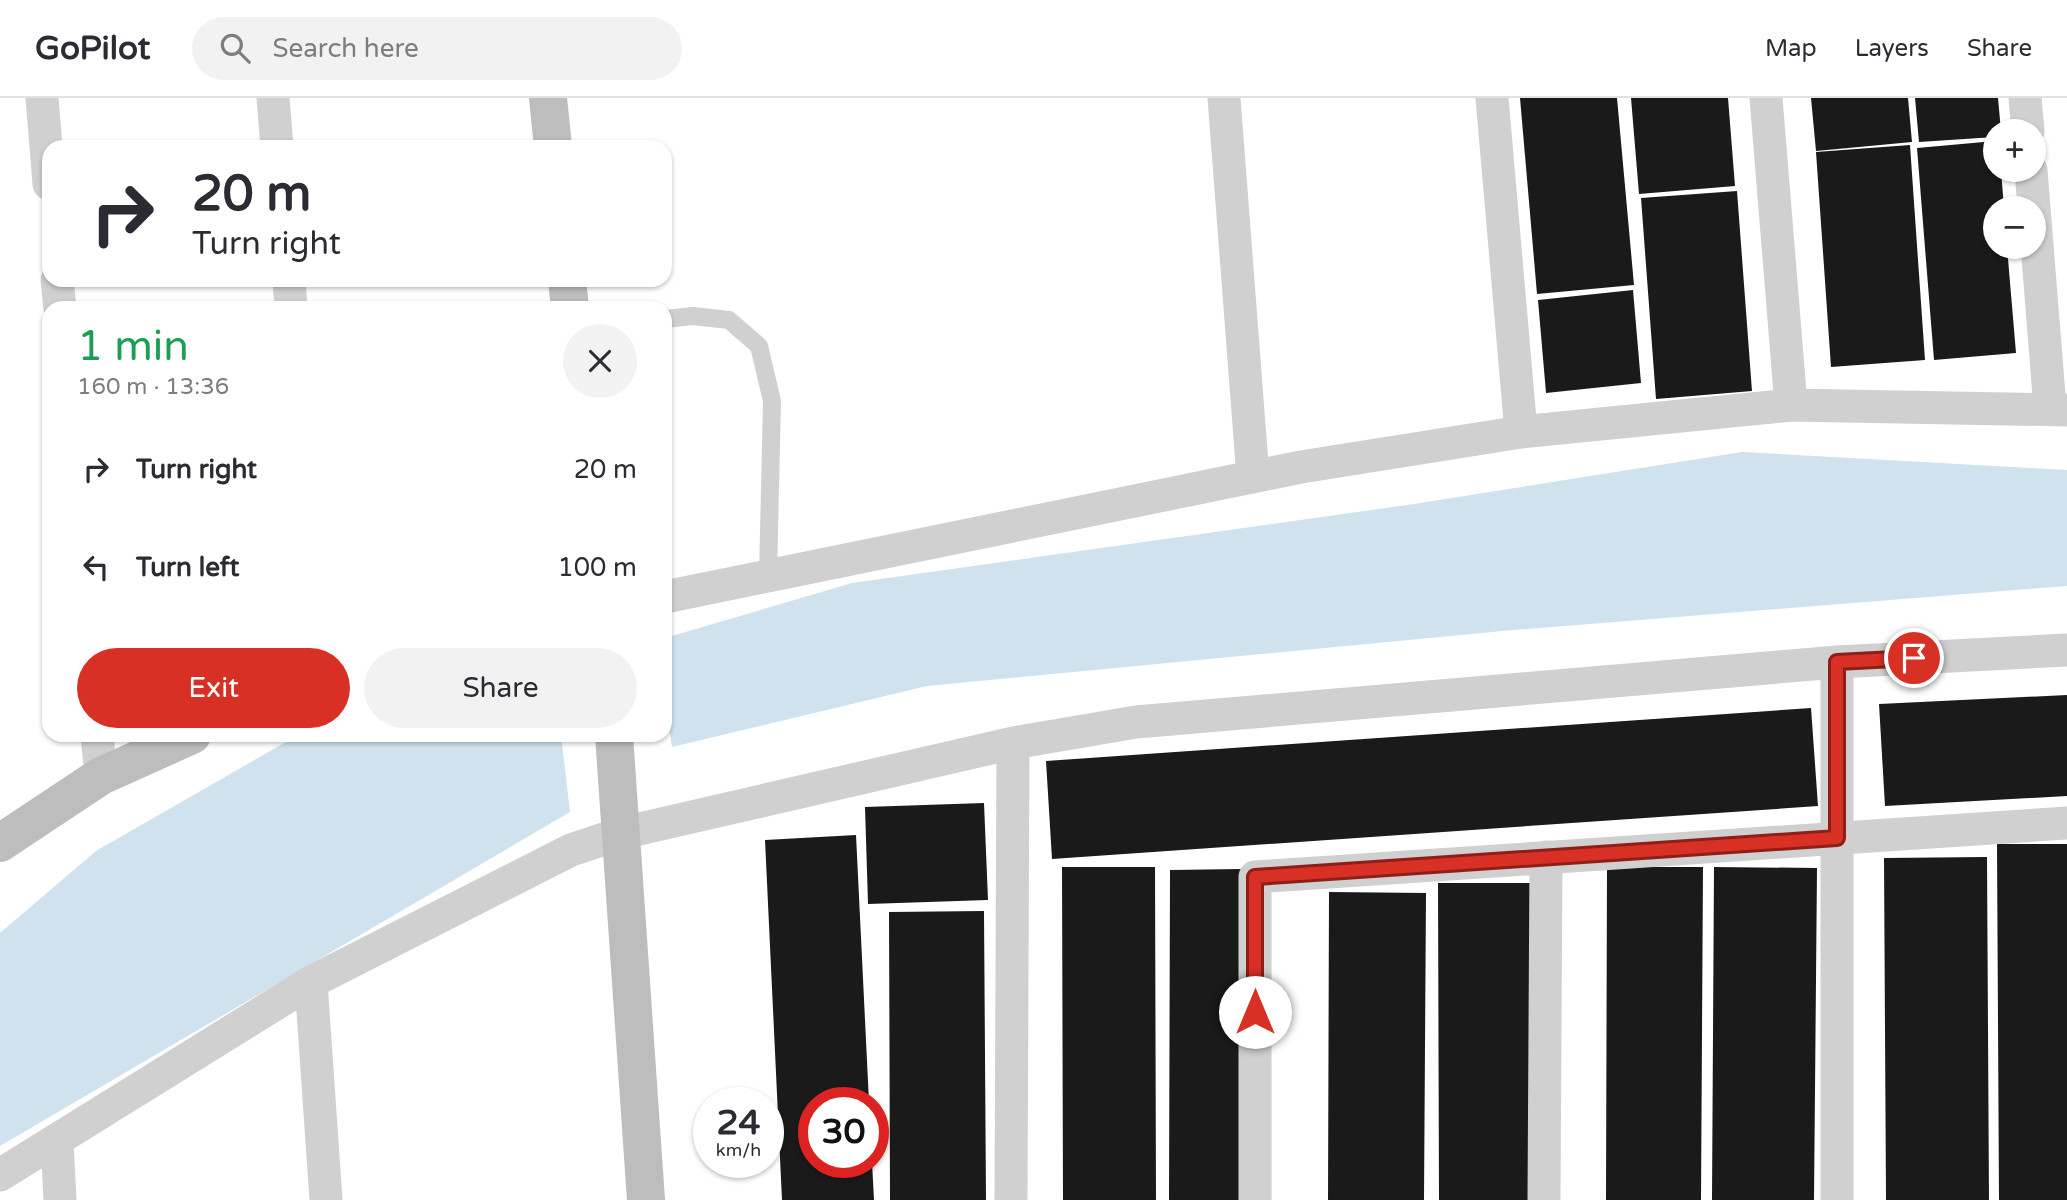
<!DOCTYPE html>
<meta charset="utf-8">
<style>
:root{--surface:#fff;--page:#f2f2f3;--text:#2b2b33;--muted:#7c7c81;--line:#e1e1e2;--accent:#d93025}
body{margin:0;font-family:"Varela Round",sans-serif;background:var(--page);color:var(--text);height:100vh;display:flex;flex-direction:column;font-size:26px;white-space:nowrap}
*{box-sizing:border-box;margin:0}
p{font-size:23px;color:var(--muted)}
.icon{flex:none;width:38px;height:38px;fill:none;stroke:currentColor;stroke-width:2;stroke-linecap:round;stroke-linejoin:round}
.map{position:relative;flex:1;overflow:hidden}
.sheet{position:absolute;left:42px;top:203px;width:630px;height:441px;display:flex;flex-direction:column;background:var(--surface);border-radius:21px;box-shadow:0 2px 5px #0004}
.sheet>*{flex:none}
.hud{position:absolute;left:42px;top:42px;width:630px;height:147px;border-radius:21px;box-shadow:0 2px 5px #0004;background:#fff;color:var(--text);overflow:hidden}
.tools{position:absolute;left:1983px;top:21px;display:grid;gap:14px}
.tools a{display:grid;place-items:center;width:63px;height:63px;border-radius:50%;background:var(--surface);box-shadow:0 2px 5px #0004;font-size:35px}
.speed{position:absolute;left:693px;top:989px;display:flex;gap:14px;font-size:35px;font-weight:700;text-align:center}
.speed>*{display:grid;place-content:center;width:91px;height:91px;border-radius:50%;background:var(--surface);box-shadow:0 2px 5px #0004;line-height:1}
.speed small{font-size:18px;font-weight:400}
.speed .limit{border:10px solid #d22;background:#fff;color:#111}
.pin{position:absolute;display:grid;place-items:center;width:60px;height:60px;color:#fff;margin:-30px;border:4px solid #fff;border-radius:50%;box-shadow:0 2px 7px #0007}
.me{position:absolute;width:77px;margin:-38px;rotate:0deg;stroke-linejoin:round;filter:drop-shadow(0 0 5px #0008)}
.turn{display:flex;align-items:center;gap:24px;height:147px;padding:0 35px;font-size:32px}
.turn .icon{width:91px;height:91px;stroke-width:2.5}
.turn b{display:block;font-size:49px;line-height:60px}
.round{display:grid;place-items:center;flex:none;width:74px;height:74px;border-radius:37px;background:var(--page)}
.summary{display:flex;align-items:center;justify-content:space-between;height:119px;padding:0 35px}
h1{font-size:42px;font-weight:600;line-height:52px;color:#1e9e55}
.action{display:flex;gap:14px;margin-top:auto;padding:14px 35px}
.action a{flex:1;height:80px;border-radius:42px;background:var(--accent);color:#fff;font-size:28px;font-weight:600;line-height:80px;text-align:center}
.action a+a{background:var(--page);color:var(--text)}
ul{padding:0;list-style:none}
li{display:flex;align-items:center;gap:21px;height:98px;padding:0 35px}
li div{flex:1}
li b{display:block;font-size:26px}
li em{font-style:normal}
header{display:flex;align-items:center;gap:42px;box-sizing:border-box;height:98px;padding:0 35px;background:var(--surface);border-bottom:2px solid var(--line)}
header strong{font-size:33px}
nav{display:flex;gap:38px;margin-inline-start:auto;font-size:24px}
.search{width:490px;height:63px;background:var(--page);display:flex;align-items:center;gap:18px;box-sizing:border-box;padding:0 24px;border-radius:38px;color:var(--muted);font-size:26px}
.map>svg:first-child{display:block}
.water{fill:#cfe2ee}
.building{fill:#1a1a1a}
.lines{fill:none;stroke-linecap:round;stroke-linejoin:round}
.lane{stroke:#d0d0d0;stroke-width:18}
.street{stroke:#d0d0d0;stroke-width:33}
.secondary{stroke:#bdbdbd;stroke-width:38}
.route-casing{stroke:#8d1f18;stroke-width:18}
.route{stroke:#d93025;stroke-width:12}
</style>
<header>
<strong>GoPilot</strong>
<div class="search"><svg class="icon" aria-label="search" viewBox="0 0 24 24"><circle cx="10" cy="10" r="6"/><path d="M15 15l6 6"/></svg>Search here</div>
<nav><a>Map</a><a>Layers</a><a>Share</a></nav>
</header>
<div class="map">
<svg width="2067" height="1102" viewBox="0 0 2067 1102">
<rect width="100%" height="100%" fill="#fff"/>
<!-- water -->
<path class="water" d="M1742,354l325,18v116l-554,44 -586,56 -255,61 -7,-45v-64l187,-55 562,-79z
M298,637h263l9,77 -570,334v-213l96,-82z"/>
<!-- building -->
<path class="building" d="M1520,0h97l17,187 -97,9z
M1631,0h97l7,88 -96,8z
M1811,0h97l4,44 -96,9z
M1915,0h83l3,33h-6v6l-76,5z
M1995,43v29h6l3,38h-9v39h12l9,106 -82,7 -17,-212z
M1910,47l15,215 -94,7 -15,-215z
M1737,93l15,200 -96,8 -15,-201z
M1633,192l8,93 -95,10 -8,-93z
M2067,597v101l-182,10 -6,-102z
M1811,610l7,98 -766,53 -6,-98z
M984,705l4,97 -120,4 -3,-97z
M856,737l13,267h-55v60h58l2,38h-92l-17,-360z
M1997,746h70v356h-68z
M1987,759l2,343h-103l-2,-342z
M1062,769h93l1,333h-93z
M1607,769h96l-2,333h-95z
M1714,769l103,1 -3,332h-102z
M1241,771v331h-72l1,-330z
M1438,785h93v317h-92z
M1329,794l97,1 -2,307h-96z
M984,813l2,289h-96l-1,-288z"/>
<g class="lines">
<!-- lane -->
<path class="lane" d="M665,221l28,-3 36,4 30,26 13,55 -4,175"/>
<!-- street -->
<path class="street" d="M42,0l7,86
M273,0l4,49
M1224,0l29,379
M1492,0l29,334
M1766,0l25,307
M2025,0l3,33
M2031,72l19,238
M57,182l3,28
M289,182l2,28
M665,499l636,-130 220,-35 270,-27 276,5
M1837,564v538
M97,637l4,41
M311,884l15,218
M57,1042l3,60
M0,1077l311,-193 260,-132 51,-17 391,-90 123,-21 701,-60 230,-12
M1011,1102l2,-457
M1255,1102v-323l812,-54
M1544,1102l2,-343"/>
<!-- secondary -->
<path class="secondary" d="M548,0l5,49
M567,182l3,28
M614,637l32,465
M0,745l101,-67 91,-41"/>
</g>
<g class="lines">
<defs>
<path id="route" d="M1255,914v-135l582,-39v-176l77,-4"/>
</defs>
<!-- route casing -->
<use href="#route" class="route-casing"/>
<!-- route -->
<use href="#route" class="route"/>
</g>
</svg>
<div class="tools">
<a>+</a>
<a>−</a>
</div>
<div class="speed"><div>24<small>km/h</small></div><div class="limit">30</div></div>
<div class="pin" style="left:1914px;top:560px;background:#d93025"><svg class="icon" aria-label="arrive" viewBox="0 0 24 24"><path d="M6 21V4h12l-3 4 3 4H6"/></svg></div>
<svg class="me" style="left:1255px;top:914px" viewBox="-20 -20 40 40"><circle r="19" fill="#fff"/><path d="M0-13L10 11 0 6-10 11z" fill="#d93025"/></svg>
<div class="hud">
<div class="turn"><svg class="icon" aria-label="right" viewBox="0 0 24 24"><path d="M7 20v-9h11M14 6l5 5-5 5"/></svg><div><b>20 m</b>Turn right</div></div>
</div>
<section class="sheet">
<div class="summary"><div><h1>1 min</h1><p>160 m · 13:36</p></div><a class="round"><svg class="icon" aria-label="close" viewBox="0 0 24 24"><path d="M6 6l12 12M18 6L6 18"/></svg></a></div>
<ul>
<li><svg class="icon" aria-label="right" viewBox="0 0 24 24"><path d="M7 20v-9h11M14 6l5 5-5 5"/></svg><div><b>Turn right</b></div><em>20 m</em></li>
<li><svg class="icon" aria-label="left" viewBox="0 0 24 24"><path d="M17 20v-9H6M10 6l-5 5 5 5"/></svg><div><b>Turn left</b></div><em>100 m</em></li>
</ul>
<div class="action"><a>Exit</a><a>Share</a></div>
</section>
</div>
